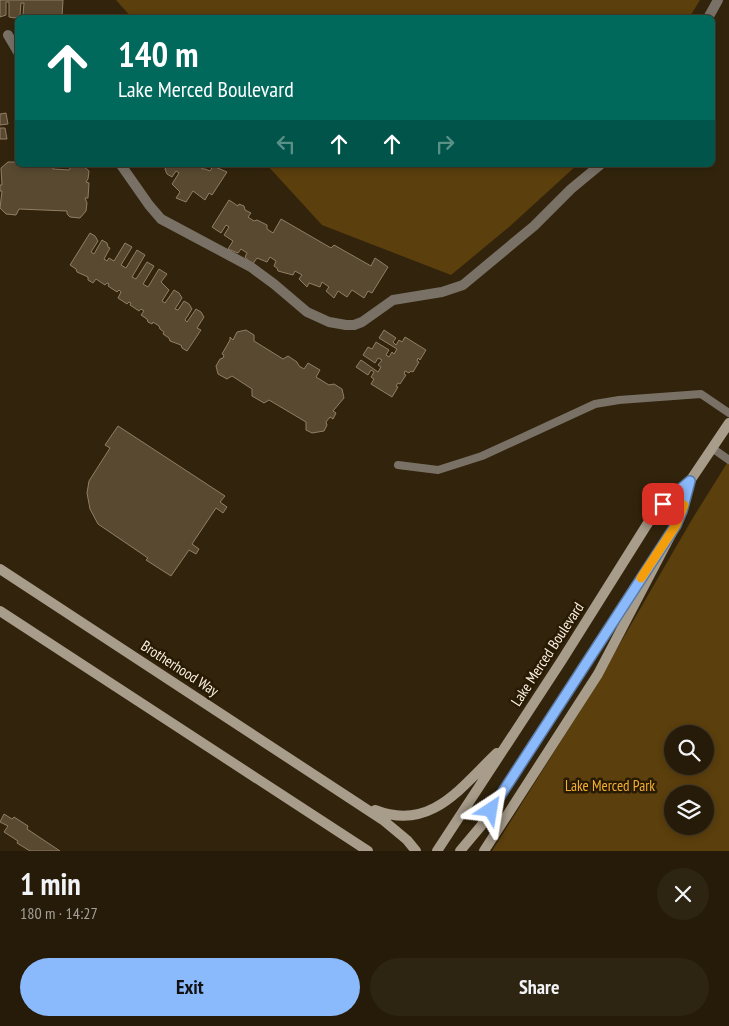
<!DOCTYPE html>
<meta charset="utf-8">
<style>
:root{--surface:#261b09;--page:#2e2412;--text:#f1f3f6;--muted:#a4a19c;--line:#42392a;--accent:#8bbafc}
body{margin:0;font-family:"PT Sans Narrow",sans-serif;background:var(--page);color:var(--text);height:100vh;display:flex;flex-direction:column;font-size:19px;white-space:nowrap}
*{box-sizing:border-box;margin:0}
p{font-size:16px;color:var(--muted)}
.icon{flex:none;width:28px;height:28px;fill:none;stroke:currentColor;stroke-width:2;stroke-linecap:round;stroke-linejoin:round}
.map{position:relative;height:851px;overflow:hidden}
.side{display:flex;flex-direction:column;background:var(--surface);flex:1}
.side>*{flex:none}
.banner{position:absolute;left:15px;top:15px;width:700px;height:152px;border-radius:8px;box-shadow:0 2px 8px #0003,0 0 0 1px var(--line);background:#00695c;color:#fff;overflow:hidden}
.tools{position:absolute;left:664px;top:725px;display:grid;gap:10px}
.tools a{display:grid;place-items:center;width:50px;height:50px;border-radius:50%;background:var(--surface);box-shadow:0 2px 8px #0003,0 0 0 1px var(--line);font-size:25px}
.pin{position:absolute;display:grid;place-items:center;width:42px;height:42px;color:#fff;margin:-21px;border-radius:10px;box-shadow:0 2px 8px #0006}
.me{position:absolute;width:55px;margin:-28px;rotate:33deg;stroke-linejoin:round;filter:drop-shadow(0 0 4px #0008)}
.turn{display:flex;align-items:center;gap:18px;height:105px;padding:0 20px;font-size:22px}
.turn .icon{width:65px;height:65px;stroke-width:2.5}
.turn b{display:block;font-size:35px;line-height:42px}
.lanes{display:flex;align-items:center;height:48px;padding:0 20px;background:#0003;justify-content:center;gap:25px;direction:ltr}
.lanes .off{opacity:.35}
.round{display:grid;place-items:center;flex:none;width:52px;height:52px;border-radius:26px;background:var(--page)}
.headline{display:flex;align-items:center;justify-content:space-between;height:85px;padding:0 20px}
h1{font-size:30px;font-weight:700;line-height:38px}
.cta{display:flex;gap:10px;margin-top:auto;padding:10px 20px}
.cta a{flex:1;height:58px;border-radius:30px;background:var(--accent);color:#111;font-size:20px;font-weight:700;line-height:58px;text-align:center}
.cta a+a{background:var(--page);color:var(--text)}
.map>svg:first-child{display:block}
.green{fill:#5b3f0d;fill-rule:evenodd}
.building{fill:#594931;stroke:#907f65}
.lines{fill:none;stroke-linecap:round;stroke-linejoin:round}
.service{stroke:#797166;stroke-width:8}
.minor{stroke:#797166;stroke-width:10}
.secondary{stroke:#a89c8a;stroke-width:10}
.route-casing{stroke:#5a79a4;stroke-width:12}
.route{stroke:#8bbafc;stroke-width:9}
.slow{stroke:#f59e0b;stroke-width:9}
.labels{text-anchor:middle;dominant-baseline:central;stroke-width:5;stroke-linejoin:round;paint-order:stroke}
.street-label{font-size:15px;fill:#faf0e2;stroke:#281a03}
.park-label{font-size:15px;fill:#f4af2f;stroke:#281a03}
</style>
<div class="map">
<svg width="729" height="851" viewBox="0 0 729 851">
<rect width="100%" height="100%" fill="#32240c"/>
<!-- green -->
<path class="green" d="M116,0h584l-11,18h-557z
M267,165h310l-68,62 -58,48 -129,-50z
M729,460v391h-237l104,-166 95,-164zM672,734h33v32h-33zM672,794h33v32h-33z"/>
<!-- building -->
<path class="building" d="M0,0h63l-1,17 -20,1v-2h-4v2h-11v-3h-4l1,-12h-3l-1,12 -5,3 -6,-1v-15h-3v13l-6,2z
M6,113l2,11 -8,1v-11z
M0,128h5l2,11h-7z
M8,162h9l1,3 27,2v1l2,-2 6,1v2l16,1 3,-5h10l7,6 -1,8 -2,3 3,1 -1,15h-3l2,5 -1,8 -6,7 -10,-1 -3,-3v-3l-48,-2 -3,6 -10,-1 -6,-6 2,-17h-2v-6h2l-1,-17z
M167,165h30l6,4h2l5,2 3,-5 14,6 -15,23 -3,-2 -4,7 -12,-9 -7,11 -10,-4 4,-6 -8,-8 7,-11 -3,-2 -4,6 -5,-3 -2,-5z
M229,200l9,6 1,-2 5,2 1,4 6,3 -3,4 6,4 3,-1 10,5v4l6,4 8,-14 50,29 3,-3 37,21 4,-8 13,9 -16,26 -4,-2 -4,7 -12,-8 -5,7 -9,-6 -4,7 -8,-7 3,-4 -7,-5 -2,5 -11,-4 -2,4 -8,-8 3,-4 -7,-4 -2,4 -15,-4 -1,-3 -3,-2 2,-5 -6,-4 -3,5 -10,-4 -5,7 -7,-8 2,-4 -6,-4 -3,4 -10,-4 5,-8 -9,-6 5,-8 -3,-2 -5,8 -9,-6z
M90,233l5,3 3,5 -7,11 3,2 8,-14 5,3 1,4 2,1 -6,11 3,2 2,-3 5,3 11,-18 7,4 -11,18 5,3 11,-18 8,5 -13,22 4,2 11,-17 7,4 -11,18 5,3 11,-18 8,5 -6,8 8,8 -7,11 3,2 9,-13 5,3 3,5 -7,11 3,1 6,-9 5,3 3,5 -7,11 2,2 9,-13 5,3 3,5 -7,11 4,2 -14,21 -5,-3 -1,-3 -11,-4 -1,-3 -6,-4 1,-2 -4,-3 -1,-3 -6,-4 -1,2 -4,-2 -1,-3 -6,-4 3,-4 -3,-2 -2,2 -9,-6 1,-2 -2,-1 -2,2 -9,-6 3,-6 -2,-2 -2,2 -9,-6 1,-2 -2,-1 -2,2 -9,-6 -3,4 -5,-3v-3l-11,-5 -1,-3 -6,-4z
M246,330l8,5v6l29,18 5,-3 9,6 2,4 5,3 4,-6 12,7 -4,7 13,8 5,-1 8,5 2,9 -11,13 3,2 -3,6 -3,-2 -4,5 1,3 -3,6 -12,2 -6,-3v-8l-37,-22 -5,3 -12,-7v-7l-20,-13 -5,3 -9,-5 -2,-8 4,-7 3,-1 1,-3 -2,-1 8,-14v-3l3,3 4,-8z
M384,330l12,8 -3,4 3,3 3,-5 3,2 3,-5 21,13 -6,10 -2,-2 -1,3 2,1 -6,10 -2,-1 -2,2 -4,-2 -1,3 2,1 -6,9 -2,-1 -2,3 2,1 -6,10 -21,-13 3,-5 -3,-2 3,-5 -3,-2 -3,5 -12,-8 5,-7 17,12 3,-5 -3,-2 4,-5 -4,-2 -3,5 -12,-8 5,-8 4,2 4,-7 13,8 -3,5 3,2 3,-5 2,2 3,-5 -18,-11z
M118,426l107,70 -5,6 7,5 -4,6 -7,-5 -24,36 7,5 -3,5 -7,-4 -18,26 -25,-16 2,-2 -50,-34 -8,-15 -3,-16 2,-12 21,-33 -5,-3z
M4,814l8,5 2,-2 14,9 -1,3 33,22h-30l-13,-8 1,-2 -14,-9 4,-6 -8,-4z"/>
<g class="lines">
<!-- service -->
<path class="service" d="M712,448l17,12
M398,465l40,5 44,-14 113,-52 24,-4 82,-6 28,19"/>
<!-- minor -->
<path class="minor" d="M708,18l10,-18
M8,35l10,17
M121,165l28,40 12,14 90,48 23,17 33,28 22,10 17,3h8l8,-3 31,-22 49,-8 21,-7 71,-59 37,-37 29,-24"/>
<!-- secondary -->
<path class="secondary" d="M0,569l383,251 24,20 9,11
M0,611l368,240
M375,810c56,22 86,-23 122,-57
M437,851l125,-191 91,-145 10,-11 27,-23 39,-58
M460,851l21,-25 166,-257
M484,851l114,-177 78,-149 6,-14 8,-30"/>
</g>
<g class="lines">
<defs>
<path id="route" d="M491,810l185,-285 6,-14 8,-30 -27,23"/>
</defs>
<!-- route casing -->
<use href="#route" class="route-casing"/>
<!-- route -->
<use href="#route" class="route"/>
<!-- slow -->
<path class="slow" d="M641,578l35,-53 8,-20"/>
</g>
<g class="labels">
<!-- street labels -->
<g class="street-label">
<text transform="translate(547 654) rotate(-57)">Lake Merced Boulevard</text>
<text transform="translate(180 668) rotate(33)">Brotherhood Way</text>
</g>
<!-- park labels -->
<g class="park-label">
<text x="610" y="785">Lake Merced Park</text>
</g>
</g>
</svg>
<div class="tools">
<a><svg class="icon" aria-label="search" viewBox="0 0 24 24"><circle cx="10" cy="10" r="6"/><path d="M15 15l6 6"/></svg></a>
<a><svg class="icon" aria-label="layers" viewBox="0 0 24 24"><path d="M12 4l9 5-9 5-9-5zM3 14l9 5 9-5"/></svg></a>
</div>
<div class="pin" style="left:663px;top:504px;background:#d93025"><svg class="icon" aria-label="arrive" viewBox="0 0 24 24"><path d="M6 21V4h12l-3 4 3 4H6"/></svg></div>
<svg class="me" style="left:491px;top:810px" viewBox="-20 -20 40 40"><path d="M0-17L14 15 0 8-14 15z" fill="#8bbafc" stroke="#fff" stroke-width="4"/></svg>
<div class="banner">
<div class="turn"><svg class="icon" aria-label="ahead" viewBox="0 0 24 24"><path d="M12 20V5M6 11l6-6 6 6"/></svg><div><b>140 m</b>Lake Merced Boulevard</div></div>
<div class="lanes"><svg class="icon off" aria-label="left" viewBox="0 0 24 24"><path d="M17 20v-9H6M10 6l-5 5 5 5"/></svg><svg class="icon" aria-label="ahead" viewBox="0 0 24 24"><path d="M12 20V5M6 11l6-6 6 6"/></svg><svg class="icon" aria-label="ahead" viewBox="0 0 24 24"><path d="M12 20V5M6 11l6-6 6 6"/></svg><svg class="icon off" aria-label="right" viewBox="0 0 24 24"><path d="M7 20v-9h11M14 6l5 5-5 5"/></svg></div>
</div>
</div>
<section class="side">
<div class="headline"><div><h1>1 min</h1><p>180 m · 14:27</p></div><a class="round"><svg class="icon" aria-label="close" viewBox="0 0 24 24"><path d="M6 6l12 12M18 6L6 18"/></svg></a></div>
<div class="cta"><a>Exit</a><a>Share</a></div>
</section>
